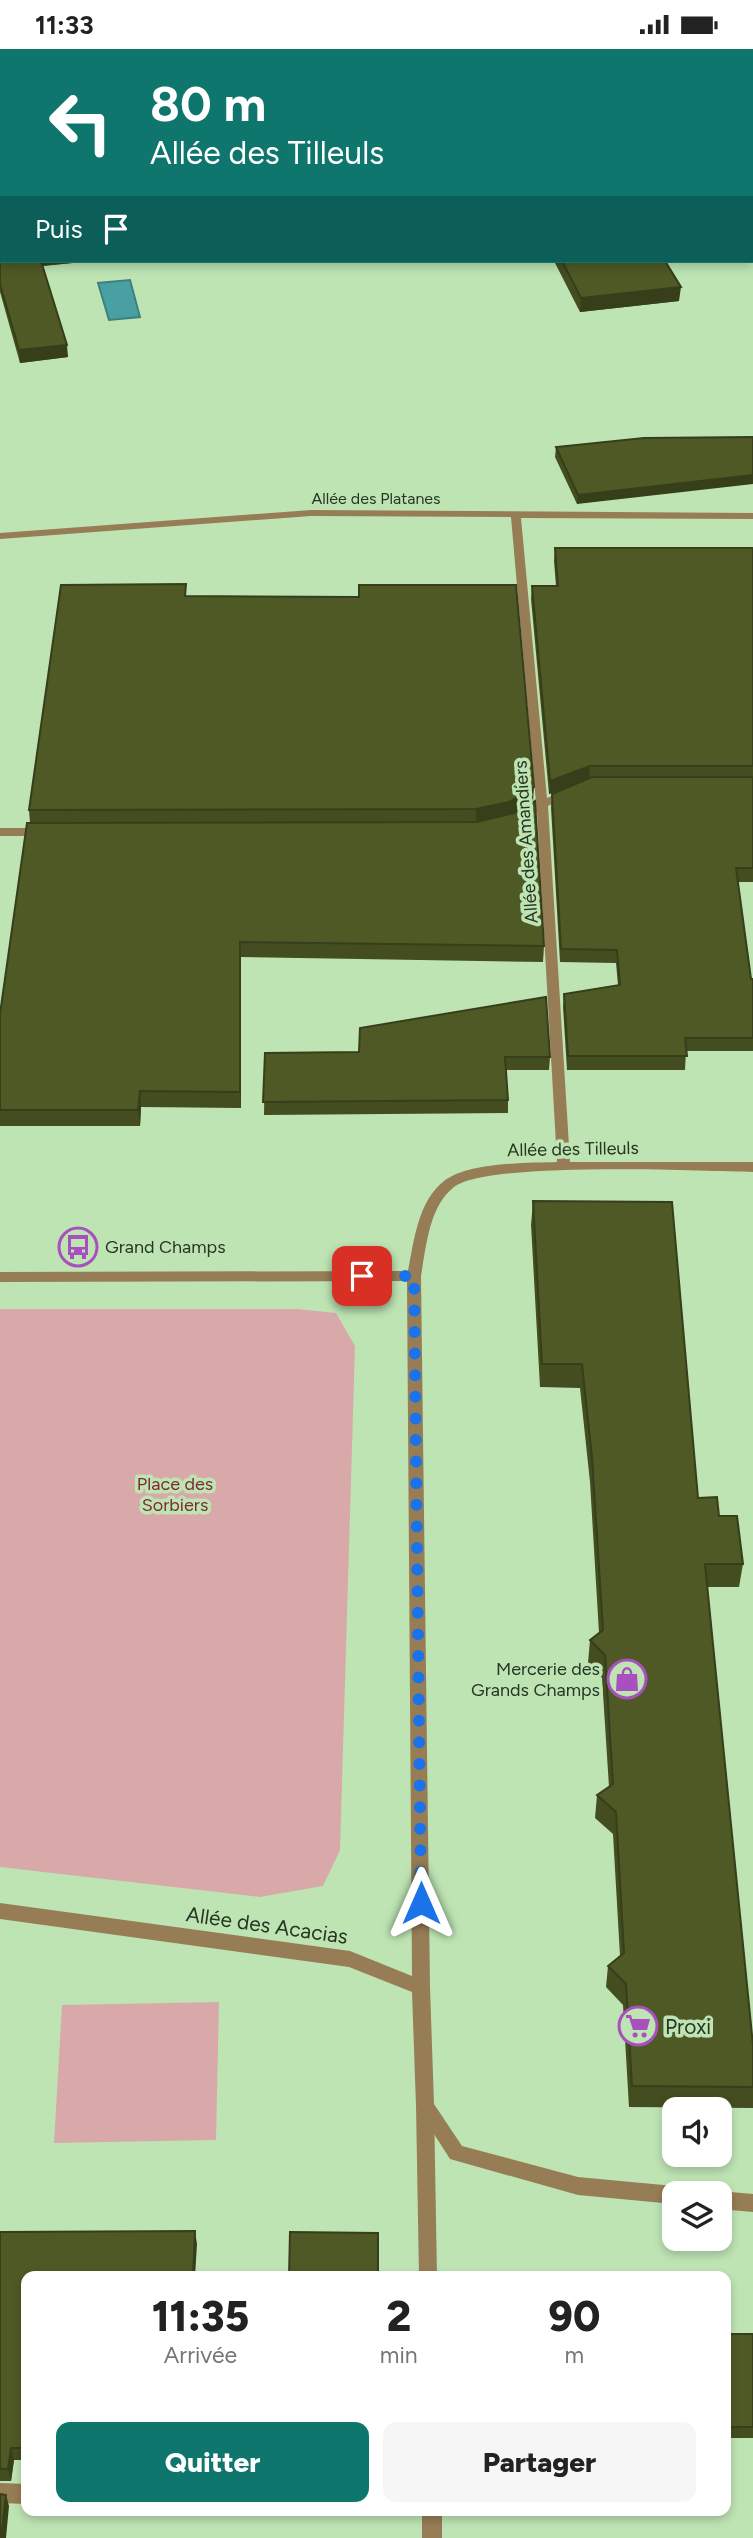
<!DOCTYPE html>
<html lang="fr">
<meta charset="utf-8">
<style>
:root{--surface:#fff;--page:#f6f6f6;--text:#222;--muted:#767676;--accent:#0f766e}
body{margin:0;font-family:Figtree,sans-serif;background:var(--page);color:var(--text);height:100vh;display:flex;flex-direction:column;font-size:26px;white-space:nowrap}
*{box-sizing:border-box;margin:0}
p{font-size:23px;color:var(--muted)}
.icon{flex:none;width:38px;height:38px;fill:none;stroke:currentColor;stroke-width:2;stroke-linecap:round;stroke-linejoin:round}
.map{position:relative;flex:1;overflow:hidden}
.sheet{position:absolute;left:21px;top:2222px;width:710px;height:245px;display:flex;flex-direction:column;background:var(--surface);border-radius:14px;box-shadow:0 4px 10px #0003}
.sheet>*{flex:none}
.hud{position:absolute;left:0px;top:0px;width:754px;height:214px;box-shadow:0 4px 10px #0003;background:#0f766e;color:#fff;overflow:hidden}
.tools{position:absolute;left:662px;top:2048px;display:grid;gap:14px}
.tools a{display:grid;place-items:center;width:70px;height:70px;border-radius:14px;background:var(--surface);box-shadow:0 4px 10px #0003;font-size:35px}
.pin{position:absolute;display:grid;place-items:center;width:60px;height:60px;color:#fff;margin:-30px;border-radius:14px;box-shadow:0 4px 10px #0006}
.me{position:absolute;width:77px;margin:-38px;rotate:0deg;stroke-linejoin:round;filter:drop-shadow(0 0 5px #0008)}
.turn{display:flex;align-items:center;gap:24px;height:147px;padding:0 35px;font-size:32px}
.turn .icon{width:91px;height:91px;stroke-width:2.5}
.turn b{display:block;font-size:49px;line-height:60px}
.then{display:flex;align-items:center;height:66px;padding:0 35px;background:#0003;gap:14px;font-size:26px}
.eta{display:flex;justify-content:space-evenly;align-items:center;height:119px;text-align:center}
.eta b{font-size:42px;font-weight:800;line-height:49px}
.primary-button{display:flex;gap:14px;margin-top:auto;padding:14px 35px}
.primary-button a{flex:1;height:80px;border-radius:14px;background:var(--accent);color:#fff;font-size:28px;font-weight:800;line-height:80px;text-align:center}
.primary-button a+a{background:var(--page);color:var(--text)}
.status{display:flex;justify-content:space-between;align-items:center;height:49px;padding:0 35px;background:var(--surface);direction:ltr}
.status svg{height:19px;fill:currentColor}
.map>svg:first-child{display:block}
.green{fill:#d9a9a9}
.water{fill:#48a0a3;stroke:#3e807d;stroke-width:2}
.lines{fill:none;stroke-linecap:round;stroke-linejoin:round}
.service{fill:#977d55;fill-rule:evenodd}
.minor{fill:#977d55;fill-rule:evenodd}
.wall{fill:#444d20}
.shaded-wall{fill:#373e1a}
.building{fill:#4f5925;stroke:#373e1a;stroke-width:2}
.route{stroke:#1a73e8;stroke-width:12;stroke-dasharray:0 21.6}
.labels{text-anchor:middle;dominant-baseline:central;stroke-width:7;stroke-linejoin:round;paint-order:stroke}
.far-street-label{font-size:16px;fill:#273623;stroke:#bee4b4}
.street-label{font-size:18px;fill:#273623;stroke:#bee4b4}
.poi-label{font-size:18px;fill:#273623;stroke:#bee4b4;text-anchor:start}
.park-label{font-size:18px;fill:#7d2b31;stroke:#bee4b4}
.near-street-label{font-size:21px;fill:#273623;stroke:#bee4b4}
.near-poi-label{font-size:21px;fill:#273623;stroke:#bee4b4;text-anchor:start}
</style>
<div class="status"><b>11:33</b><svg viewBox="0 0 49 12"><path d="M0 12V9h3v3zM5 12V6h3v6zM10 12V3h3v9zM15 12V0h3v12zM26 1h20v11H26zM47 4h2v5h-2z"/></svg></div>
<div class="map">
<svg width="753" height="2489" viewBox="0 0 753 2489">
<rect width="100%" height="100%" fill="#bee4b4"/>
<!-- green -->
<path class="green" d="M0,1260h297l39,4 19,33 -15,504 -17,36 -63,11 -260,-30z
M219,1953l-3,138 -162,3 8,-138z"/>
<!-- water -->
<path class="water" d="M130,231l10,37 -31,3 -11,-37z"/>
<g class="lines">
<!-- service -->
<path class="service" d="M425,2049l6,2 3,6 3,171h-18l-3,-171 3,-6z
M0,2434l26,1v20l-26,-1z
M422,2462h20v27h-20z"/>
<!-- minor -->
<path class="minor" d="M311,461l442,3v6l-232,-1 26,280 21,-9 6,4 -26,13 22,356h183v10c-54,-1 -263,-11 -299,15 -25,19 -28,61 -33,89l9,711 4,117 28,42 116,31 96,9 6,3 2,4h-8v11l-96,-9 -128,-36 -34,-53 -4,-114 -63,-25 -349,-48v-16l350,48 62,25 -5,-695 -407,1v-10l408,-1c6,-30 10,-70 36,-90 24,-19 83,-18 113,-19l-20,-350 -17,9 -6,-4 22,-14 -25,-286 -200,-1 -311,23v-6z
M0,779h44l6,4 -6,4h-44z
M719,2142l34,3v18l-34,-3v-16h-4z"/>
</g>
<!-- wall -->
<path class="wall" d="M0,0l2,2v210h91l-50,5 25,91 -48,6 -20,-71z
M554,212h111l14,40 -99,11z
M753,388l-176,67 -22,-47 1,-10z
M555,499h198v334h-16l14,97h2v72h-67l-1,19h-118l-4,-63 1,-13 54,-9 -2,-22 -56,-1 -9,-154 1,-14 20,-8 -23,8 -18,-195 1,-13h24l-2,-25z
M186,547l347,206 -19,11 30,133 -1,16 -302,-5v151l-100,-1 -1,19h-140v-112l30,-191 -1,-13z
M265,1004l285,4 -1,13h-43l2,30v13l-244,2z
M533,1152l165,297 21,18 24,48 -4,23h-32l46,458v63l-124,-1 -6,-102 -17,-18 2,-21 12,-10 -7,-122 -18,-16 2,-23 12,-8 -7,-109 -14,-15 2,-23 9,-7 -9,-151 -10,-94 -40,-1 -9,-162z
M0,2183l197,12 -171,33v183h-12l-3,21h-11z
M726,2285h27v104h-27z"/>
<!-- shaded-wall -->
<path class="shaded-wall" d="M40,212h53l-53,5z
M681,238l-2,14 -99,11 1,-14z
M67,296l1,12 -48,6 -1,-13z
M753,426v9l-176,20 1,-9z
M590,717l-1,13 -40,15 1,-13z
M534,738l-1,15 -25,15 -32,7v-15z
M240,893l1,15v151l-1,-16z
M140,1042l1,16 -1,19 -2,-16z
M195,2182l2,13 -2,33h-2z
M11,2399l3,12 -3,21 -3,-12z
M6,2446l3,11 -3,32h-5z"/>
<!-- building -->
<path class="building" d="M0,0h21l2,2h-21v85h-2z
M131,0h622v19l-1,-17h-621z
M752,27h1l-1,63z
M0,97h2v115h39l26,84 -48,5 -19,-66z
M562,212h103l16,26 -100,11z
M753,388v38l-175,20 -22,-48 88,-9z
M555,499h198v218h-163l-40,15 -18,-195h26z
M186,535l-1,12 174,1v-12h157l18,202 -25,15 -33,7 -447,1 32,-225z
M592,728h161v91h-17l15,111h2v59h-68l2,18h-119l-4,-62 56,-9 -3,-35 -56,-1 -9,-155z
M535,752l9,145 -304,-4v150l-100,-1 -2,19h-138v-96l27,-191 450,-1 41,-10z
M546,948l4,60h-45l3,43 -245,2 2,-49 94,-1 1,-24z
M533,1152l139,1 26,296 19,-1 2,19h18l6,48h-38l48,481v42l-121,-1 -6,-102 -18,-18 16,-13 -8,-141 -19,-17 16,-11 -8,-129 -15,-15 13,-10 -11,-172 -10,-94h-40z
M195,2182l-2,46h-167v171h-15l-3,21h-8v-237z
M290,2183l88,1v44h-89z
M726,2285h27v93h-27z
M0,2445l6,1 -5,43h-1z"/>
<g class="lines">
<!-- route -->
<path class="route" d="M362,1227h52l7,627"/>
</g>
<!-- icons -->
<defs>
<symbol id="bus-ring" viewBox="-11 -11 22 22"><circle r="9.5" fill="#bee4b4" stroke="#a750be" stroke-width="1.5"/><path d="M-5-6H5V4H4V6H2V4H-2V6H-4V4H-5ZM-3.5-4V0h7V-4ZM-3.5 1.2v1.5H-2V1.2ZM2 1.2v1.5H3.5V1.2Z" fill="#a750be"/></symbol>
<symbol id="shop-ring" viewBox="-11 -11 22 22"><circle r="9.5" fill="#bee4b4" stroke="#a750be" stroke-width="1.5"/><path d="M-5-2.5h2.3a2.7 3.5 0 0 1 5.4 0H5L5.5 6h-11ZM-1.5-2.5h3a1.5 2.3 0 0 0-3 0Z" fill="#a750be"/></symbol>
<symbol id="supermarket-ring" viewBox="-11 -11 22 22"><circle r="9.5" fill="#bee4b4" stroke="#a750be" stroke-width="1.5"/><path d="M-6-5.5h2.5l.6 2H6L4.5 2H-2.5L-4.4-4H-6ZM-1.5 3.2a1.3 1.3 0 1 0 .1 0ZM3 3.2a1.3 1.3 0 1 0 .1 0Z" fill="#a750be"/></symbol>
</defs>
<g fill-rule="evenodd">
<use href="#bus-ring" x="56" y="1176" width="44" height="44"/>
<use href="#shop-ring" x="605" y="1608" width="44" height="44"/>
<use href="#supermarket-ring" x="616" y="1955" width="44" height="44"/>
</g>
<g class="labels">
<!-- far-street labels -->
<g class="far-street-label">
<text x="376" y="449">Allée des Platanes</text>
</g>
<!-- street labels -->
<g class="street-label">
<text transform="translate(526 793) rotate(-94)">Allée des Amandiers</text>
<text transform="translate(573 1100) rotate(-1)">Allée des Tilleuls</text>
</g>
<!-- poi labels -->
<g class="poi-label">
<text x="105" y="1198">Grand Champs</text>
<text x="600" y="1620" text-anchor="end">Mercerie des<tspan x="600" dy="21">Grands Champs</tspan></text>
</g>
<!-- park labels -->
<g class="park-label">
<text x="175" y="1435">Place des<tspan x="175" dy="21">Sorbiers</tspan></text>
</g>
<!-- near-street labels -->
<g class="near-street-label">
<text transform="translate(267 1876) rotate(8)">Allée des Acacias</text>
</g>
<!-- near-poi labels -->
<g class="near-poi-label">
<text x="665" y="1977">Proxi</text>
</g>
</g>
</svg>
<div class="tools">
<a><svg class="icon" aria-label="sound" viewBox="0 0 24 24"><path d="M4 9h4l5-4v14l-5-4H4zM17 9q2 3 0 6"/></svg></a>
<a><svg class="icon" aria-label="layers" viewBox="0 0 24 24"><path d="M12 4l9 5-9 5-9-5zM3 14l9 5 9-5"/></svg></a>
</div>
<div class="pin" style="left:362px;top:1227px;background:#d93025"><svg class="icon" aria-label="arrive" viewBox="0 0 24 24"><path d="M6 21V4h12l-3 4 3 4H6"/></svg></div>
<svg class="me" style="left:421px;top:1854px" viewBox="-20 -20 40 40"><path d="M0-17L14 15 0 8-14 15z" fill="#1a73e8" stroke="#fff" stroke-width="4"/></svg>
<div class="hud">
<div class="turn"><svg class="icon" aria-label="left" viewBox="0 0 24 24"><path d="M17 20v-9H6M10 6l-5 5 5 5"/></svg><div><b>80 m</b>Allée des Tilleuls</div></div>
<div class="then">Puis<svg class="icon" aria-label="arrive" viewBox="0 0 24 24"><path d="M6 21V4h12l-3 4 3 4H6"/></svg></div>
</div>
<section class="sheet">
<div class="eta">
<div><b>11:35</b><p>Arrivée</p></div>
<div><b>2</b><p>min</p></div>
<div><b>90</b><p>m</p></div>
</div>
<div class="primary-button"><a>Quitter</a><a>Partager</a></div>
</section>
</div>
